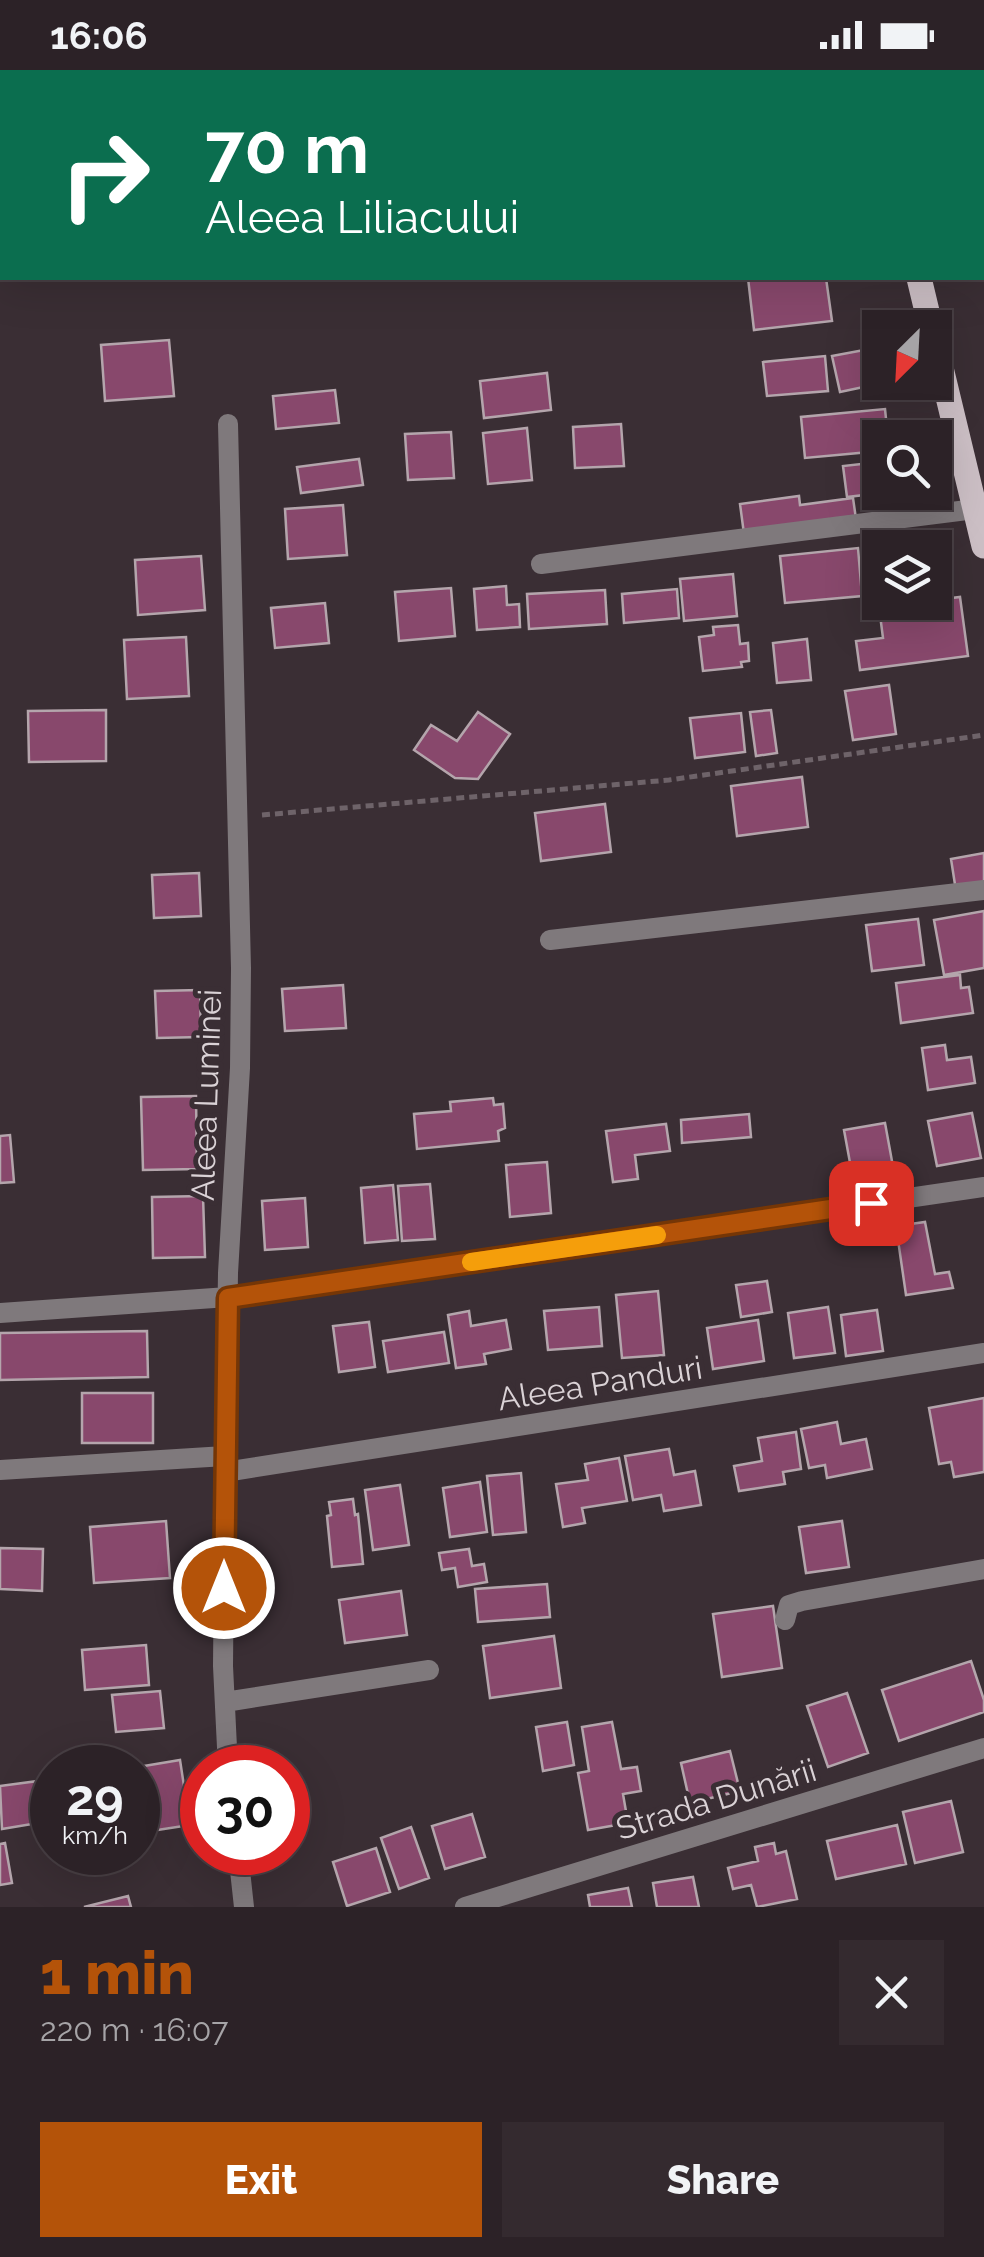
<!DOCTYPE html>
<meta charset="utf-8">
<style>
:root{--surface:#2c2227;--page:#342a2f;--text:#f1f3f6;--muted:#a6a4a7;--line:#483f44;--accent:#b45309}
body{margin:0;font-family:Raleway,sans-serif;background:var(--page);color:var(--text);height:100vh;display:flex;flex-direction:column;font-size:38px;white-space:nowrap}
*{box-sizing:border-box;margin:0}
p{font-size:32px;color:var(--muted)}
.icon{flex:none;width:55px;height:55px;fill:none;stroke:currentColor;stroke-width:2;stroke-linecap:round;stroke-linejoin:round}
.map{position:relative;height:1837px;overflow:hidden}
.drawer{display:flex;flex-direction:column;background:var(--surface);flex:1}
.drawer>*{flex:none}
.top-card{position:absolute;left:0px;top:0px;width:985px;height:210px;box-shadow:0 10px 40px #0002,0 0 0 2px var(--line);background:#0b6e4f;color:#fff;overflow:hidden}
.needle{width:65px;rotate:204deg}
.buttons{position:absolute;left:862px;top:240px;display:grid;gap:20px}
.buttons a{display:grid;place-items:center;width:90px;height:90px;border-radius:0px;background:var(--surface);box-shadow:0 10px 40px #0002,0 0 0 2px var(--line);font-size:50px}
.speed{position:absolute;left:30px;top:1675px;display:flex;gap:20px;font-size:50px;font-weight:700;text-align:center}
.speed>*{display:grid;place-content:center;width:130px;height:130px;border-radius:50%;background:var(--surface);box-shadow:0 10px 40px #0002,0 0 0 2px var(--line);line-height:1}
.speed small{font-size:25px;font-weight:400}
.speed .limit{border:15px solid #d22;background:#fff;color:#111}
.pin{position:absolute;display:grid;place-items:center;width:85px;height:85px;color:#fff;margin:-42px;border-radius:20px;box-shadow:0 5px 15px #0006}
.me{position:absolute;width:110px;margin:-55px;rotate:0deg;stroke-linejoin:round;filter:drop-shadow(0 0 8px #0008)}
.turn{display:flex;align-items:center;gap:35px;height:210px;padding:0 40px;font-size:45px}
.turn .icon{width:130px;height:130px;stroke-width:2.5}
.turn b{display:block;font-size:70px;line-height:85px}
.round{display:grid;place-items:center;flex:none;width:105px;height:105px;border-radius:0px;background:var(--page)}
.summary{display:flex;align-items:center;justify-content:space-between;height:170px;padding:0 40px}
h1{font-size:60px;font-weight:800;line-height:75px;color:var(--accent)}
.button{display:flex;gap:20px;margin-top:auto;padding:20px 40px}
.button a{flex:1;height:115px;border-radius:0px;background:var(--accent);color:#fff;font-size:40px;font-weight:800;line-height:115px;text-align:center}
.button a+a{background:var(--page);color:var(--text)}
.status{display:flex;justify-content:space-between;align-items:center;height:70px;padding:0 50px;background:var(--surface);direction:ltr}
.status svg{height:28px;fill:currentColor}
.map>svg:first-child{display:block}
.building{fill:#88486c;stroke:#b4a5ac;stroke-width:2.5}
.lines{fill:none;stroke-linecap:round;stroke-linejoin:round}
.path{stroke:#6e6369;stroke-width:5;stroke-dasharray:8 5;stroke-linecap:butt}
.lane{stroke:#7f797c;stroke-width:11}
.street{stroke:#7f797c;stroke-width:20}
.primary{stroke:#ccbfc5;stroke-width:25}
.route-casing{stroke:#753606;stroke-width:25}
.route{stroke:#b45309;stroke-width:18}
.slow{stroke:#f59e0b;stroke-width:18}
.labels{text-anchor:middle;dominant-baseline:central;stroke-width:10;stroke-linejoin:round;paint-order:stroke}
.street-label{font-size:32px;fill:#dad2d6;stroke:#3a2e34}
</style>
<div class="status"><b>16:06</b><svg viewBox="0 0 49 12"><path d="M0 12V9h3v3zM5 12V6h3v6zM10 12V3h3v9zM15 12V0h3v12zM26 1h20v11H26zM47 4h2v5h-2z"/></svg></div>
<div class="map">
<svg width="984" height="1837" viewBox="0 0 984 1837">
<rect width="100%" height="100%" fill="#3a2e34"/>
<!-- building -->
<path class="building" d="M748,208h78l6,43 -78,9z
M169,270l5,56 -69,5 -4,-56z
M880,277v35h7l-47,10 -8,-36z
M825,286l3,35 -61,5 -4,-34z
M547,303l4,37 -67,8 -4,-37z
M335,320l4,33 -63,6 -3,-33z
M885,339l3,29h-8v13l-75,7 -4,-41z
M621,354l3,42 -49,2 -2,-41z
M527,358l5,52 -44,4 -5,-51z
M451,362l3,46 -46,2 -3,-46z
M359,389l4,26 -62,8 -4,-26z
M880,392v30h9l-42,5 -4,-31z
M799,426l1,9 53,-7 3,21 -112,15 -4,-30z
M343,435l4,50 -59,4 -3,-50z
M858,478l4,48 -77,7 -5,-47z
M201,486l4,54 -67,5 -3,-55z
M733,504l4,42 -53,5 -4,-42z
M506,516l1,19 12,-1 1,23 -43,3 -3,-41z
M451,518l4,48 -56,5 -4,-49z
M677,519l2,29 -55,5 -2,-29z
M605,520l2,34 -78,5 -2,-35z
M960,527l8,59 -108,14 -4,-29 27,-3 -4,-31z
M325,533l4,40 -54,5 -4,-40z
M738,555l2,19 8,-1 1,18 -8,1 1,5 -39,4 -4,-34 15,-2 -1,-8z
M186,567l3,59 -62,3 -3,-59z
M807,569l4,41 -34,3 -4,-40z
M889,615l7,49 -43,6 -8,-49z
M106,640v51l-77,1 -1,-51z
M771,640l6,43 -21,3 -6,-44z
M478,642l32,22 -32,45 -23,-1 -41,-28 17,-25 26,16z
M741,643l4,39 -50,6 -5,-40z
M802,707l6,50 -71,9 -6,-50z
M605,734l6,48 -70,9 -6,-48z
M984,783v33l-28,5 -5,-32z
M199,803l2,43 -47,2 -2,-43z
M984,841v57l-40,7 -10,-55z
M918,849l6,46 -52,6 -6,-46z
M960,905l1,13 8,-1 4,26 -72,10 -5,-40z
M343,915l3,43 -61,3 -3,-42z
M200,920l1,47 -44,1 -2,-47z
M945,975l2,15 24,-3 4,26 -47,7 -6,-42z
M196,1026l1,73 -54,1 -2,-73z
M493,1028l1,7 9,-1 2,24 -7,3 1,10 -82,8 -3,-35 37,-3 -1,-9z
M972,1043l9,45 -44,8 -9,-45z
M749,1044l2,23 -69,6 -1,-23z
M885,1053l11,60 -41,7 -11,-60z
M666,1054l4,27 -35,4 3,24 -25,3 -7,-51z
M10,1065l4,47 -14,1v-47z
M547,1092l4,51 -41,4 -4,-52z
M430,1114l5,55 -33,2 -4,-55z
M393,1115l5,55 -33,3 -4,-55z
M203,1126l2,61 -52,1 -1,-61z
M305,1128l3,49 -43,3 -3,-49z
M925,1152l10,52 14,-2 4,16 -47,7 -10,-69z
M767,1211l5,31 -31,5 -5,-32z
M658,1221l6,64 -42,3 -6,-63z
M599,1237l3,39 -54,4 -4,-39z
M828,1237l7,46 -41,5 -6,-45z
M877,1240l6,41 -37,5 -5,-41z
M469,1241l2,15 35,-6 5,29 -27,5 2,10 -30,4 -8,-53z
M758,1250l6,41 -51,8 -6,-41z
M369,1252l6,45 -36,5 -6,-46z
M147,1261l1,46 -148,3v-47z
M444,1262l5,31 -61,9 -5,-31z
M82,1323h71v50h-71z
M984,1328v74l-30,5 -3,-15 -12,2 -10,-56z
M837,1352l4,22 25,-5 6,30 -45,9 -2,-13 -16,3 -8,-39z
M796,1362l5,37 -18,3 2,12 -46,7 -5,-25 28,-5 -4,-23z
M669,1379l5,26 21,-4 6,34 -37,6 -3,-16 -28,5 -8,-44z
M619,1388l8,43 -45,7 3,15 -22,4 -7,-43 32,-4 -3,-16z
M521,1403l5,59 -33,3 -6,-59z
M480,1412l7,50 -37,5 -7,-49z
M400,1415l9,60 -36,5 -8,-60z
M353,1429l2,16 3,-1 5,50 -31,3 -5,-51 4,-1 -2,-13z
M166,1451l4,57 -76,5 -4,-56z
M842,1451l7,46 -43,6 -7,-46z
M0,1478l43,1 -1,42 -42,-2z
M469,1479l3,17 12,-2 3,18 -29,5 -3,-19 -13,2 -3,-17z
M547,1514l3,33 -72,5 -3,-33z
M401,1521l6,44 -62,8 -6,-43z
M773,1536l9,62 -60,9 -9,-63z
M554,1566l7,52 -71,10 -7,-52z
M146,1575l3,40 -64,5 -3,-40z
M971,1591l13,39v12l-85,29 -17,-51z
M160,1621l4,37 -48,4 -4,-37z
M847,1623l21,60 -40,14 -21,-61z
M567,1652l7,43 -31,6 -7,-44z
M612,1652l9,47 16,-2 4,24 -18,3 5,29 -40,7 -10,-57 11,-2 -7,-44z
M730,1681l10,40 -50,12 -9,-40z
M180,1690l10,65 -52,8v-65h-6z
M38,1711l6,41 -42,7 -2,-43z
M951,1731l12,51 -48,11 -12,-51z
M472,1744l13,43 -40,12 -13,-43z
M897,1755l9,39 -70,15 -9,-38z
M411,1757l18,51 -30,11 -18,-51z
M5,1773l7,40 -12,2v-41z
M774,1773l2,11 10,-3 11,48 -40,8 -6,-22 -18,4 -5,-21 30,-7 -3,-14z
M376,1778l14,44 -43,14 -14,-44z
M693,1807l6,30h-42l-4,-24z
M628,1818l4,19h-42l-2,-12z
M128,1826l3,11h-47z"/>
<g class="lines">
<!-- path -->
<path class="path" d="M262,745l407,-35 315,-45"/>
<!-- lane -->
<path class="lane" d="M982,39h2"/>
<!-- street -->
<path class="street" d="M160,2l14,-2
M0,31l2,-1
M228,354l13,544 -1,100 -12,205 -3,183 -2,210 5,102
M541,494l434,-55
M550,870l434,-50
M0,1243l228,-16 756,-110
M0,1400l225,-14
M225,1402l759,-119
M785,1550l4,-15 13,-4 182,-32
M225,1632l204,-32
M238,1782l6,55
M465,1837l519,-159"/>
<!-- primary -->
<path class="primary" d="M869,0l1,2
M919,208l12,50
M935,273l49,203"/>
</g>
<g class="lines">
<defs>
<path id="route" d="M224,1518l4,-290 643,-95"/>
</defs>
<!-- route casing -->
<use href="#route" class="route-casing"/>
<!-- route -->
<use href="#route" class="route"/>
<!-- slow -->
<path class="slow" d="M471,1192l186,-27"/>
</g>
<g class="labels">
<!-- street labels -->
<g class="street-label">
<text transform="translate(206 1025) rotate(-88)">Aleea Luminei</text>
<text transform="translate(600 1313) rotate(-9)">Aleea Panduri</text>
<text transform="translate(716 1729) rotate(-17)">Strada Dunării</text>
</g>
</g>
</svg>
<div class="buttons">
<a><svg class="needle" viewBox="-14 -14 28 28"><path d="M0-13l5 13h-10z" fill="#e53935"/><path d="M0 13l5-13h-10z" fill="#a6a4a7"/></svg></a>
<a><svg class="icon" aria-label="search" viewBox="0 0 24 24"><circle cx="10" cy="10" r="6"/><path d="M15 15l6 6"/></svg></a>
<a><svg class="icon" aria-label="layers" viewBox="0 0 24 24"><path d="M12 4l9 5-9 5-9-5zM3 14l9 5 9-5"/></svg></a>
</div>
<div class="speed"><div>29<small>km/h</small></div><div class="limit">30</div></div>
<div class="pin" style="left:871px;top:1133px;background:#d93025"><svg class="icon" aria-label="arrive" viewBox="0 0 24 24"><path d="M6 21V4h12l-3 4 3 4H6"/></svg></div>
<svg class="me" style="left:224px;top:1518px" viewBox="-20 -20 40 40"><circle r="17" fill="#b45309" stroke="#fff" stroke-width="3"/><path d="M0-11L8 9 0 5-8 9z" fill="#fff"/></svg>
<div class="top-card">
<div class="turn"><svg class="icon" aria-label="right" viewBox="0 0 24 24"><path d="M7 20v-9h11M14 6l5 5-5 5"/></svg><div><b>70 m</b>Aleea Liliacului</div></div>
</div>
</div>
<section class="drawer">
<div class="summary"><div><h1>1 min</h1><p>220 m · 16:07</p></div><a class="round"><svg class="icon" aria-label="close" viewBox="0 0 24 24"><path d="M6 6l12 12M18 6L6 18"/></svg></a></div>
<div class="button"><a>Exit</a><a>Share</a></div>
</section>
